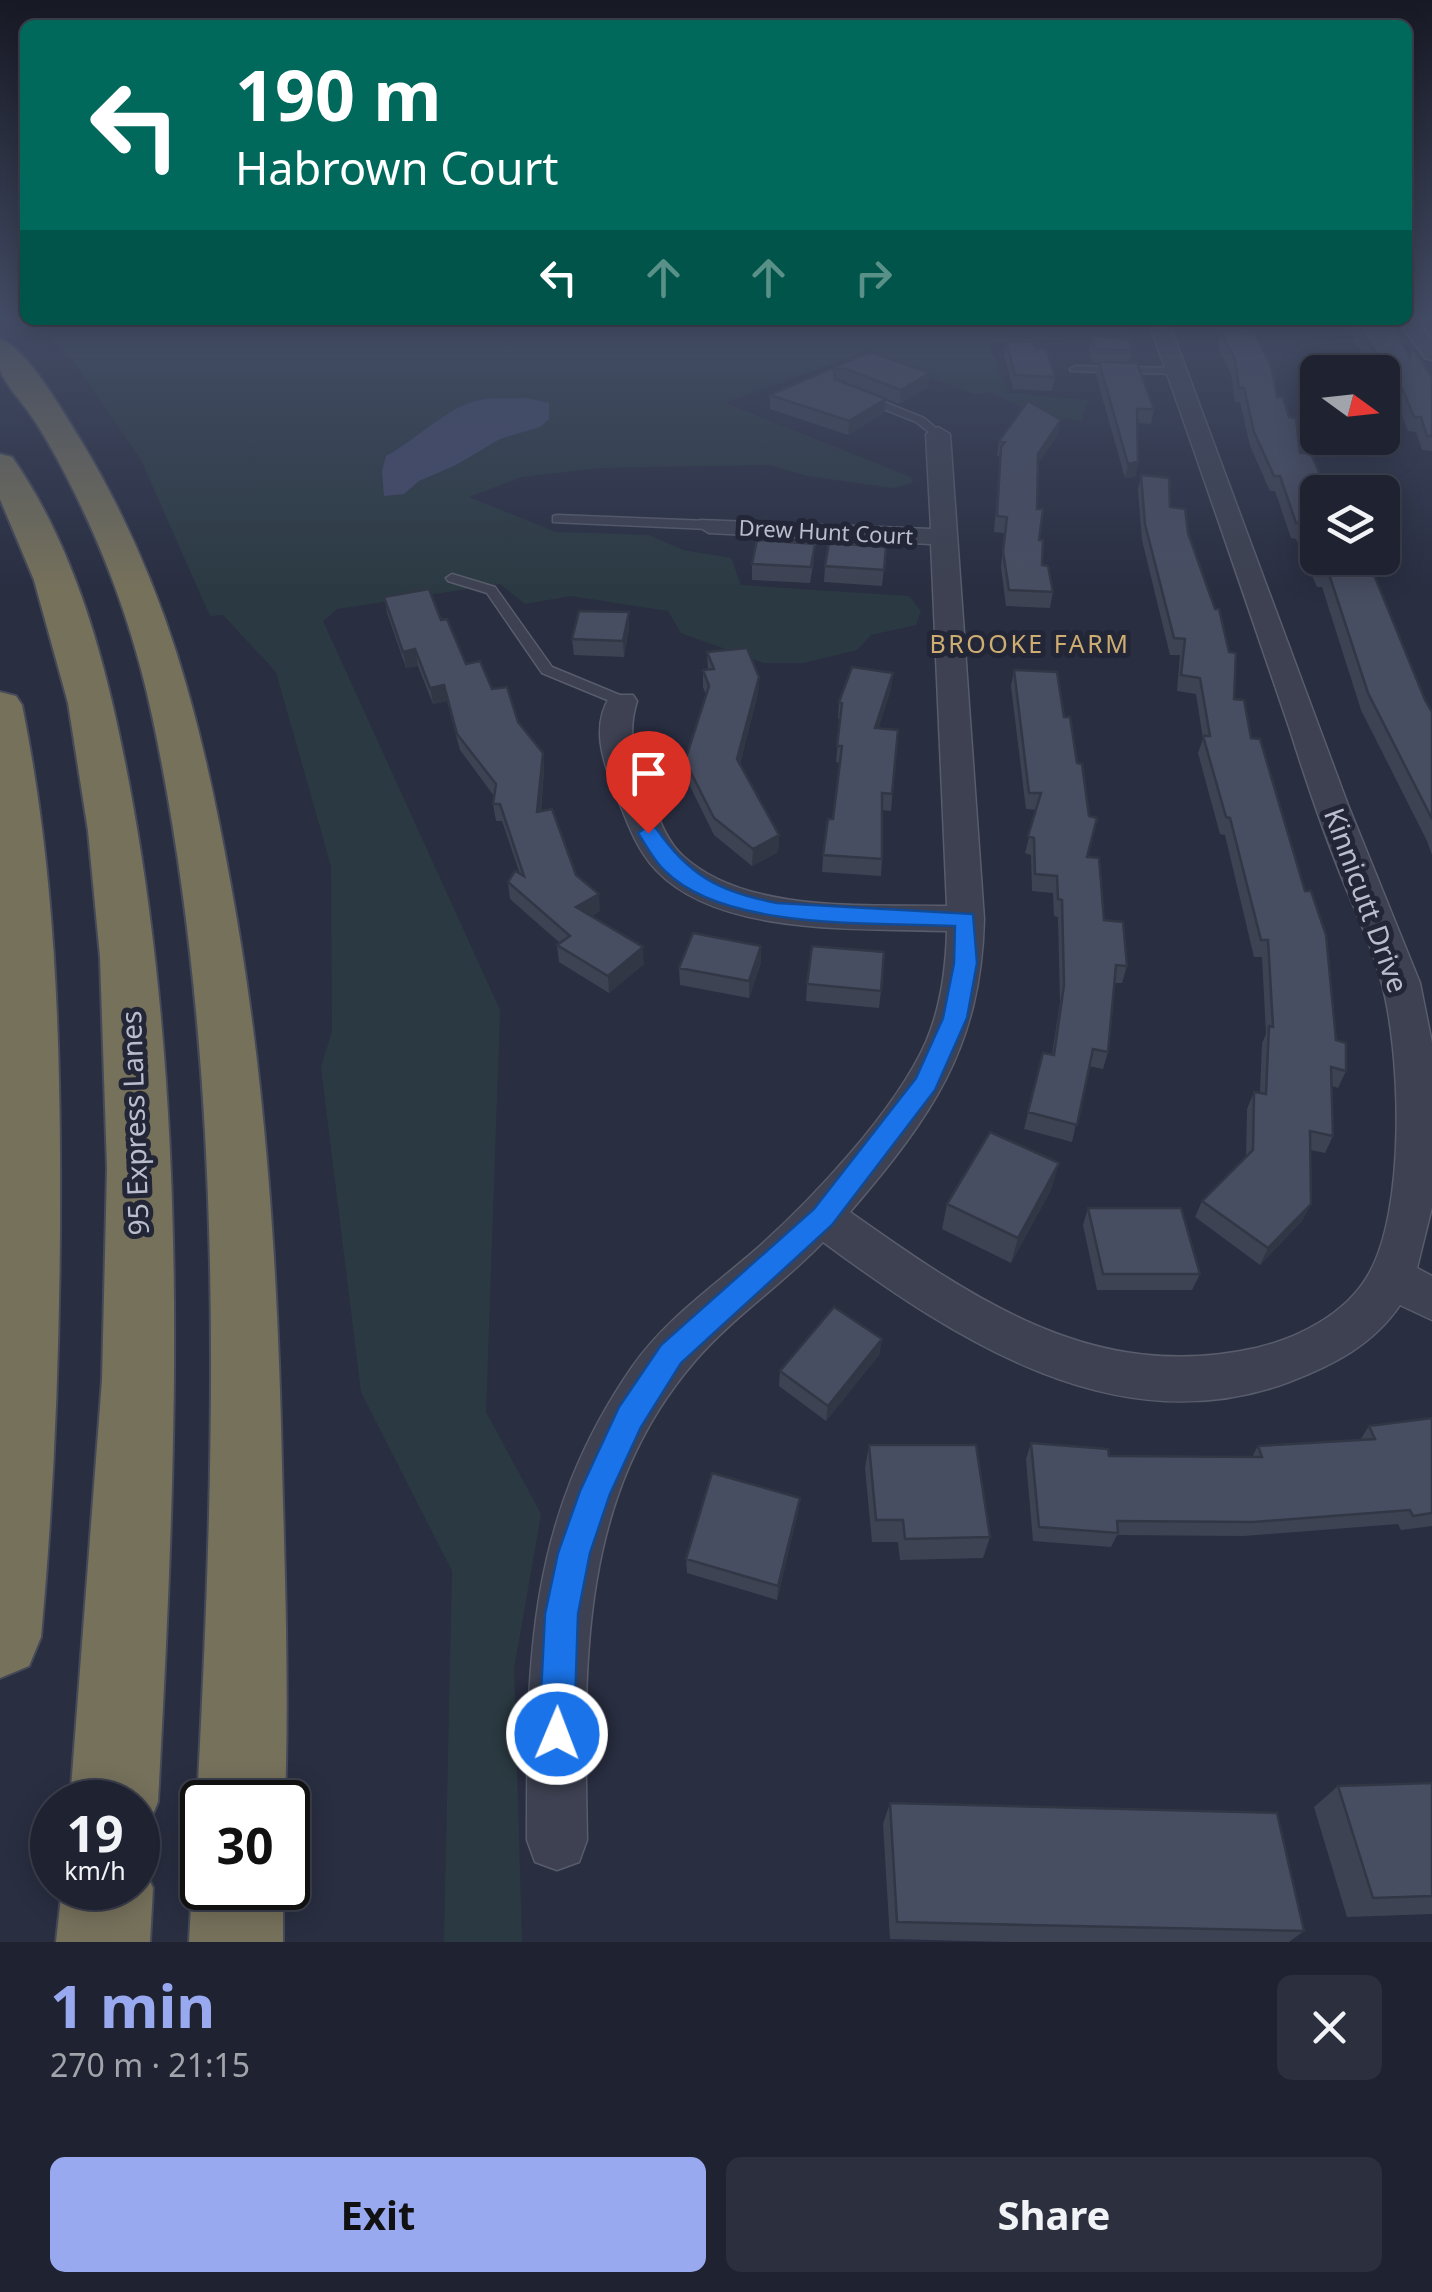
<!DOCTYPE html>
<meta charset="utf-8">
<style>
:root{--surface:#1f2231;--page:#2c2f3d;--text:#f1f3f6;--muted:#a1a4ab;--line:#3c3f4d;--accent:#99a9f0}
body{margin:0;font-family:"Noto Sans",sans-serif;background:var(--page);color:var(--text);height:100vh;display:flex;flex-direction:column;font-size:38px;white-space:nowrap}
*{box-sizing:border-box;margin:0}
p{font-size:32px;color:var(--muted)}
.icon{flex:none;width:55px;height:55px;fill:none;stroke:currentColor;stroke-width:2;stroke-linecap:round;stroke-linejoin:round}
.map{position:relative;height:1942px;overflow:hidden}
.drawer{display:flex;flex-direction:column;background:var(--surface);flex:1}
.drawer>*{flex:none}
.top-card{position:absolute;left:20px;top:20px;width:1392px;height:305px;border-radius:15px;box-shadow:0 5px 25px #0003,0 0 0 2px var(--line);background:#00695c;color:#fff;overflow:hidden}
.needle{width:65px;rotate:105deg}
.buttons{position:absolute;left:1300px;top:355px;display:grid;gap:20px}
.buttons a{display:grid;place-items:center;width:100px;height:100px;border-radius:15px;background:var(--surface);box-shadow:0 5px 25px #0003,0 0 0 2px var(--line);font-size:50px}
.speed{position:absolute;left:30px;top:1780px;display:flex;gap:20px;font-size:50px;font-weight:700;text-align:center}
.speed>*{display:grid;place-content:center;width:130px;height:130px;border-radius:50%;background:var(--surface);box-shadow:0 5px 25px #0003,0 0 0 2px var(--line);line-height:1}
.speed small{font-size:25px;font-weight:400}
.speed .limit{border:5px solid #111;border-radius:15px;background:#fff;color:#111}
.pin{position:absolute;display:grid;place-items:center;width:85px;height:85px;color:#fff;margin:-102px -42px;border-radius:50% 50% 50% 0;rotate:-45deg;box-shadow:0 0 10px #0007}
.pin .icon{rotate:45deg}
.me{position:absolute;width:110px;margin:-55px;rotate:1deg;stroke-linejoin:round;filter:drop-shadow(0 0 8px #0008)}
.turn{display:flex;align-items:center;gap:35px;height:210px;padding:0 50px;font-size:45px}
.turn .icon{width:130px;height:130px;stroke-width:2.5}
.turn b{display:block;font-size:70px;line-height:85px}
.lanes{display:flex;align-items:center;height:95px;padding:0 50px;background:#0003;justify-content:center;gap:50px;direction:ltr}
.lanes .off{opacity:.35}
.round{display:grid;place-items:center;flex:none;width:105px;height:105px;border-radius:15px;background:var(--page)}
.head{display:flex;align-items:center;justify-content:space-between;height:170px;padding:0 50px}
h1{font-size:60px;font-weight:700;line-height:75px;color:var(--accent)}
.cta{display:flex;gap:20px;margin-top:auto;padding:20px 50px}
.cta a{flex:1;height:115px;border-radius:15px;background:var(--accent);color:#111;font-size:40px;font-weight:700;line-height:115px;text-align:center}
.cta a+a{background:var(--page);color:var(--text)}
.map>svg:first-child{display:block}
.green{fill:#2b3a42;fill-rule:evenodd}
.water{fill:#424a6a}
.lines{fill:none;stroke-linecap:round;stroke-linejoin:round}
.service-casing{stroke:#585c6b;stroke-width:3}
.minor-casing{stroke:#585c6b;stroke-width:3}
.motorway-casing{stroke:#454958;stroke-width:4}
.service{fill:#3d4151;fill-rule:evenodd}
.minor{fill:#3d4151;fill-rule:evenodd}
.motorway{fill:#76715b;fill-rule:evenodd}
.wall{fill:#3e4354}
.shaded-wall{fill:#323745}
.building{fill:#484e62;stroke:#323745;stroke-width:2.5}
.route{fill:#1a73e8;stroke:#114b97;stroke-width:2.5}
.labels{text-anchor:middle;dominant-baseline:central;stroke-width:10;stroke-linejoin:round;paint-order:stroke}
.far-street-label{font-size:22px;fill:#babdcb;stroke:#222636}
.far-neighbourhood-label{font-size:25px;letter-spacing:2.5px;fill:#cead72;stroke:#222636}
.street-label{font-size:28px;fill:#babdcb;stroke:#222636}
</style>
<div class="map">
<svg width="1432" height="1942" viewBox="0 0 1432 1942">
<rect width="100%" height="100%" fill="#292e41"/>
<!-- green -->
<path class="green" d="M30,320h1095l1,14 -138,10 21,49 79,7 -6,21 -44,-5 -48,-24 -14,3 -114,-42 -137,50 186,74 2,6 -20,5 -85,-12 -39,-11 -168,3 -79,9 -53,20 87,35 93,3 34,15 48,8 10,27 168,11 12,15 -5,14 -45,10 -14,15 -54,13h-39l-83,-30 -13,-22 -97,-15 -46,8 -25,-20 -163,25 -14,12 177,389 -14,402 55,102 -27,155 8,273h-78l8,-371 -91,-179 -40,-325 11,-36 -1,-165 -55,-194 -53,-57 -13,1 -69,-156 -69,-101zM527,398l13,29 -40,12 -44,26 -37,16 -33,-24c30,-17 60,-51 94,-57 15,-3 32,-1 47,-2z"/>
<!-- water -->
<path class="water" d="M527,398l22,5v16l-9,8 -40,12 -44,26 -37,16 -15,13 -20,2 -2,-25 4,-15c29,-15 63,-51 94,-56 15,-3 32,-1 47,-2z"/>
<g class="lines">
<defs>
<path id="service" d="M1075,366l102,2 5,3 -5,3 -106,-3 -1,-2z
M859,395h8l57,23 19,16 -9,2 -18,-14 -57,-23z
M557,515l152,6 6,4 -6,4 -156,-7v-6z
M452,574l43,13 57,80 75,31v6h-10l-75,-31 -55,-80 -39,-12 -2,-3z"/>
<path id="minor" d="M1408,318h19l-5,8 10,13v21l-7,-2 -23,-32z
M1148,320h20l180,485 72,178 12,60v164l-15,61 15,8v44l-32,-15c-27,40 -67,60 -111,77 -171,64 -333,-42 -466,-140 -40,42 -90,75 -128,119 -119,138 -111,310 -108,479l-8,22 -22,8 -22,-8 -8,-22c0,-178 -1,-319 105,-473 33,-47 78,-78 121,-115 57,-50 142,-140 173,-210 15,-35 20,-73 21,-111 -85,-3 -228,6 -291,-61 -21,-22 -31,-54 -42,-81 -12,-30 -23,-65 -3,-94h22l4,6c-11,35 -2,63 13,95 8,20 16,45 33,60 63,58 184,48 264,50l-16,-362 -222,-11 -13,-8 4,-5 231,9 -5,-95 12,-7 12,7 34,485c-3,129 -53,198 -134,293 126,89 245,172 406,136 42,-10 88,-33 111,-71 40,-65 34,-226 14,-297 -9,-34 -24,-65 -37,-97 -20,-49 -37,-99 -53,-150 -47,-138 -94,-276 -143,-413z"/>
<path id="motorway" d="M0,340c26,6 65,75 80,99 87,144 122,284 151,447 35,191 47,385 51,579 3,113 7,226 3,337h-83v13l-5,-13c19,-358 30,-729 -44,-1082 -15,-73 -40,-147 -72,-214 -14,-29 -29,-59 -47,-86 -9,-15 -28,-34 -34,-50 0,-8 0,-22 0,-30z
M0,454l12,3c70,100 100,230 121,348 58,328 43,666 25,997l-13,31 -7,3v-34h-68l32,-422 5,-212 -7,-211 -12,-126 -20,-128 -34,-123 -34,-81z
M0,692l16,4 6,9c30,148 37,296 38,446 1,163 -4,324 -19,486l-12,29 -29,12z
M138,1855l15,33 -3,54h-94l6,-54h76z
M202,1864v24h81v54h-94l3,-54z"/>
</defs>
<!-- service casing -->
<use href="#service" class="service-casing"/>
<!-- minor casing -->
<use href="#minor" class="minor-casing"/>
<!-- motorway casing -->
<use href="#motorway" class="motorway-casing"/>
<!-- service -->
<use href="#service" class="service"/>
<!-- minor -->
<use href="#minor" class="minor"/>
<!-- motorway -->
<use href="#motorway" class="motorway"/>
</g>
<!-- wall -->
<path class="wall" d="M1346,320h45l18,36 3,-8 20,29v74l-10,-1 -6,-18 -8,-1 -10,-26 -16,-23v-10h-6l-21,-29z
M1221,332l56,65 41,95 114,220v143l-5,-14 -66,-131 -39,-123h-5l-21,-48 -5,-1 -16,-47h-5l-20,-45 -10,-44h-5l-4,-28 -13,-28z
M1091,335l41,15 -3,12 25,47 -3,15 -14,-1 1,39 -3,15 -10,1 -29,-103 3,-12h-6l-4,-14z
M1006,341l29,8 20,28 -3,14 -39,-2 -9,-34z
M870,352l60,21 -2,14 -28,17 -55,-21 41,16 -2,14 -36,22 -78,-26v-14z
M1058,435l-21,30v44l2,31 3,25 11,27 -3,16 -44,-2 -5,-39 3,-34 -10,-1 6,-76h-3l2,-15z
M1141,475l29,32 18,26 46,166 17,39 85,302 10,31 -8,17 -6,-2 1,50 -8,17 -14,-3v54l-9,17 -42,44 -65,-48 7,-16 44,-43 1,-49 7,-17 6,1 2,-50 4,-9 -4,-77h-8l-29,-122 -5,-1 -22,-81 5,-14 -7,-45 -19,-3 3,-36h-10l-28,-115 -4,-50z
M886,547l-4,39 -58,-4 1,-16z
M814,559l-4,24 -58,-3v-16z
M384,597l57,23 25,44 26,25 51,64 1,17 -3,41 35,64 24,36 -8,5 52,48 -35,29 -50,-31 -2,-17 3,-2 -50,-44 -2,-17 12,-8 -18,-53h-6l-3,-17 1,-8 -34,-46 -13,-49 -14,3 -15,-38 -12,2 -19,-55z
M629,612v16l-5,29 -50,-2 -2,-16z
M707,652l52,25 -1,16 -18,71 39,71 -1,17 -26,14 -38,-31 -28,-57 -1,-17 21,-66 -3,-8v-17h5z
M1014,670l73,187 17,63 23,46 -5,17h-7l-7,69 -5,17 -14,-3 -17,76 -48,-13 19,-76 9,2 8,-53 -2,-85 -4,-1 -1,-23 -21,-2 -1,-36 -6,-2 11,-43 -10,-1 -15,-123z
M891,689l-13,40 20,1 -7,81 -9,-1v49l-1,17 -59,-4 1,-17 10,-36 7,-56 -4,-1 4,-43h-2l1,-17z
M761,963l-12,35 -69,-13 -1,-17z
M807,984l74,7 -2,17 -73,-7z
M1052,1188l-41,75 -69,-34 5,-25z
M1088,1208l112,66 -8,16h-95l-14,-65z
M882,1339l-3,16 -53,66 -47,-35 1,-15z
M1432,1418v108l-31,4 -3,-6 -154,12 -127,-1 -6,12 -78,-6 -7,-82 5,-16 78,13 143,1 6,-11 102,-6 9,-14z
M869,1445l121,92 -7,21 -83,2 -2,-18h-26l-7,-74z
M800,1498l-2,14 -21,88 -90,-27 -1,-14z
M1432,1783v131l-85,3 -33,-110 24,-21z
M890,1803l414,128 -15,11h-279l-120,-3 -7,-115z"/>
<!-- shaded-wall -->
<path class="shaded-wall" d="M930,373l-2,14 -28,17 1,-14z
M886,399l-2,14 -36,22 1,-14z
M1061,420l-3,15 -23,34 3,-15z
M1138,462l-3,15 -10,1 3,-14z
M629,612v16l-5,29 -1,-16z
M415,649l3,17 -12,2 -3,-16z
M893,673l-2,16 -18,56 2,-17z
M759,677l-1,16 -21,83v-17z
M444,685l3,16 -14,3 -3,-16z
M543,753l1,17 -5,59 -2,-17z
M779,835l-1,17 -26,14 1,-17z
M599,894l1,17 -22,13 -2,-17z
M761,946v17l-12,35v-17z
M643,947l1,17 -35,29 -1,-17z
M1059,1163l-7,25 -41,75 7,-25z
M1311,1204l-9,17 -42,44 8,-17z
M882,1339l-3,16 -53,66 2,-15z
M800,1498l-2,14 -21,88 1,-14z"/>
<!-- building -->
<path class="building" d="M1356,320h35l19,39 2,-11 20,29v59h-5l-6,-19h-7l-11,-27 -43,-60z
M1221,332l33,1 17,33 6,31h6l6,20 7,1 4,35h11l16,39h-9v66h40l1,2h9l57,140 7,12v107l-64,-126 -40,-122h-6l-21,-48h-5l-16,-47h-6l-20,-44 -10,-44h-5l-4,-28z
M1091,335l38,5 3,10 -37,-1z
M1006,341l27,1 2,7h11l9,28 -40,-2z
M870,352l60,21 -29,17 -55,-21h-12l1,10 51,20 -37,22 -79,-26z
M1099,362l38,1 17,46h-17l1,53 -10,2z
M1028,401l33,19 -23,34 -1,55h6l-4,31h4l-1,25 6,1 5,26 -44,-2 -6,-38 4,-35 -10,-1 4,-69 4,-5 -6,-1z
M1141,475l28,3 1,29 15,2 3,24 27,76h4l10,43 7,1 -2,46 10,1 7,38 9,1 45,152h6l15,44 10,105 10,3v28l-15,-4 2,69 -23,-5 1,73 -43,44 -66,-47 51,-51 1,-58 12,2 3,-68 4,1 -5,-87h-7l-31,-122 -4,-1 -23,-81h7l-10,-58 -19,-3 4,-36 -11,-1 -29,-114z
M757,540l58,4 -4,23 -59,-3z
M829,543l57,4 -2,23 -59,-4z
M429,589l12,31 6,-1 19,45 14,-3 12,28 15,-2 11,35 25,31 -6,59 15,-3 24,66 23,19 -23,13 67,40 -35,29 -51,-31 13,-9 -62,-54 7,-11 9,5 -24,-72h-7l3,-20 -39,-50 -13,-49 -14,3 -15,-39 -12,3 -19,-55z
M579,611l50,1 -6,29 -51,-2z
M747,648l12,29 -22,82 42,76 -26,14 -39,-31 -29,-57 24,-75 -6,-16 11,-1 -7,-17z
M852,667l41,6 -18,55 23,2 -6,64 -10,-1v66l-59,-4 5,-36h5l9,-73h-5l5,-43 -3,-1z
M1014,670l43,2 7,45h6l7,46 5,1 7,52 8,2 -10,39 12,1 5,62 19,2 4,44 -11,-1 -8,87 -15,-3 -16,76 -49,-13 15,-59 11,2 10,-70 -2,-85 -4,-1 -1,-23 -22,-2 -1,-36 -6,-2 13,-43h-12z
M693,933l68,13 -12,35 -70,-13z
M812,946l72,6 -3,39 -74,-7z
M990,1132l69,31 -41,75 -71,-34z
M1088,1208h93l19,66h-97z
M834,1307l48,32 -54,67 -48,-35z
M1432,1418v95l-19,3 -3,-6 -157,12 -136,-1 1,12 -79,-6 -8,-84 77,6 1,7 153,1 -4,-11 117,-7 -6,-13z
M869,1445h107l14,92 -85,2 -2,-19h-27z
M712,1473l88,25 -22,88 -92,-27z
M1432,1783v113l-59,2 -35,-112z
M890,1803l387,10 27,118 -407,-9z"/>
<!-- sky -->
<linearGradient id="sky" x2="0" y2="1"><stop stop-color="#171924"/><stop offset="0.54" stop-color="#434c65"/><stop offset="1" stop-color="#434c65" stop-opacity="0"/></linearGradient>
<rect width="1432" height="590" fill="url(#sky)"/>
<!-- route -->
<path class="route" d="M648,826l8,2c33,48 64,64 121,75l196,11 4,49 -10,55 -32,72 -103,135 -151,138 -40,64 -31,67 -20,59 -12,61 -4,120 -5,12 -12,5 -13,-5 -5,-12 6,-120 13,-61 22,-62 39,-84 42,-62 153,-136 102,-131 27,-60 11,-55 1,-37c-81,-4 -230,5 -290,-55 -11,-10 -19,-26 -27,-38z"/>
<g class="labels">
<!-- far-street labels -->
<g class="far-street-label">
<text transform="translate(826 531) rotate(3)">Drew Hunt Court</text>
</g>
<!-- far-neighbourhood labels -->
<g class="far-neighbourhood-label">
<text x="1030" y="643">BROOKE FARM</text>
</g>
<!-- street labels -->
<g class="street-label">
<text transform="translate(1367 900) rotate(70)">Kinnicutt Drive</text>
<text transform="translate(134 1123) rotate(-92)">95 Express Lanes</text>
</g>
</g>
</svg>
<div class="buttons">
<a><svg class="needle" viewBox="-14 -14 28 28"><path d="M0-13l5 13h-10z" fill="#e53935"/><path d="M0 13l5-13h-10z" fill="#a1a4ab"/></svg></a>
<a><svg class="icon" aria-label="layers" viewBox="0 0 24 24"><path d="M12 4l9 5-9 5-9-5zM3 14l9 5 9-5"/></svg></a>
</div>
<div class="speed"><div>19<small>km/h</small></div><div class="limit">30</div></div>
<div class="pin" style="left:648px;top:833px;background:#d93025"><svg class="icon" aria-label="arrive" viewBox="0 0 24 24"><path d="M6 21V4h12l-3 4 3 4H6"/></svg></div>
<svg class="me" style="left:557px;top:1734px" viewBox="-20 -20 40 40"><circle r="17" fill="#1a73e8" stroke="#fff" stroke-width="3"/><path d="M0-11L8 9 0 5-8 9z" fill="#fff"/></svg>
<div class="top-card">
<div class="turn"><svg class="icon" aria-label="left" viewBox="0 0 24 24"><path d="M17 20v-9H6M10 6l-5 5 5 5"/></svg><div><b>190 m</b>Habrown Court</div></div>
<div class="lanes"><svg class="icon" aria-label="left" viewBox="0 0 24 24"><path d="M17 20v-9H6M10 6l-5 5 5 5"/></svg><svg class="icon off" aria-label="ahead" viewBox="0 0 24 24"><path d="M12 20V5M6 11l6-6 6 6"/></svg><svg class="icon off" aria-label="ahead" viewBox="0 0 24 24"><path d="M12 20V5M6 11l6-6 6 6"/></svg><svg class="icon off" aria-label="right" viewBox="0 0 24 24"><path d="M7 20v-9h11M14 6l5 5-5 5"/></svg></div>
</div>
</div>
<section class="drawer">
<div class="head"><div><h1>1 min</h1><p>270 m · 21:15</p></div><a class="round"><svg class="icon" aria-label="close" viewBox="0 0 24 24"><path d="M6 6l12 12M18 6L6 18"/></svg></a></div>
<div class="cta"><a>Exit</a><a>Share</a></div>
</section>
